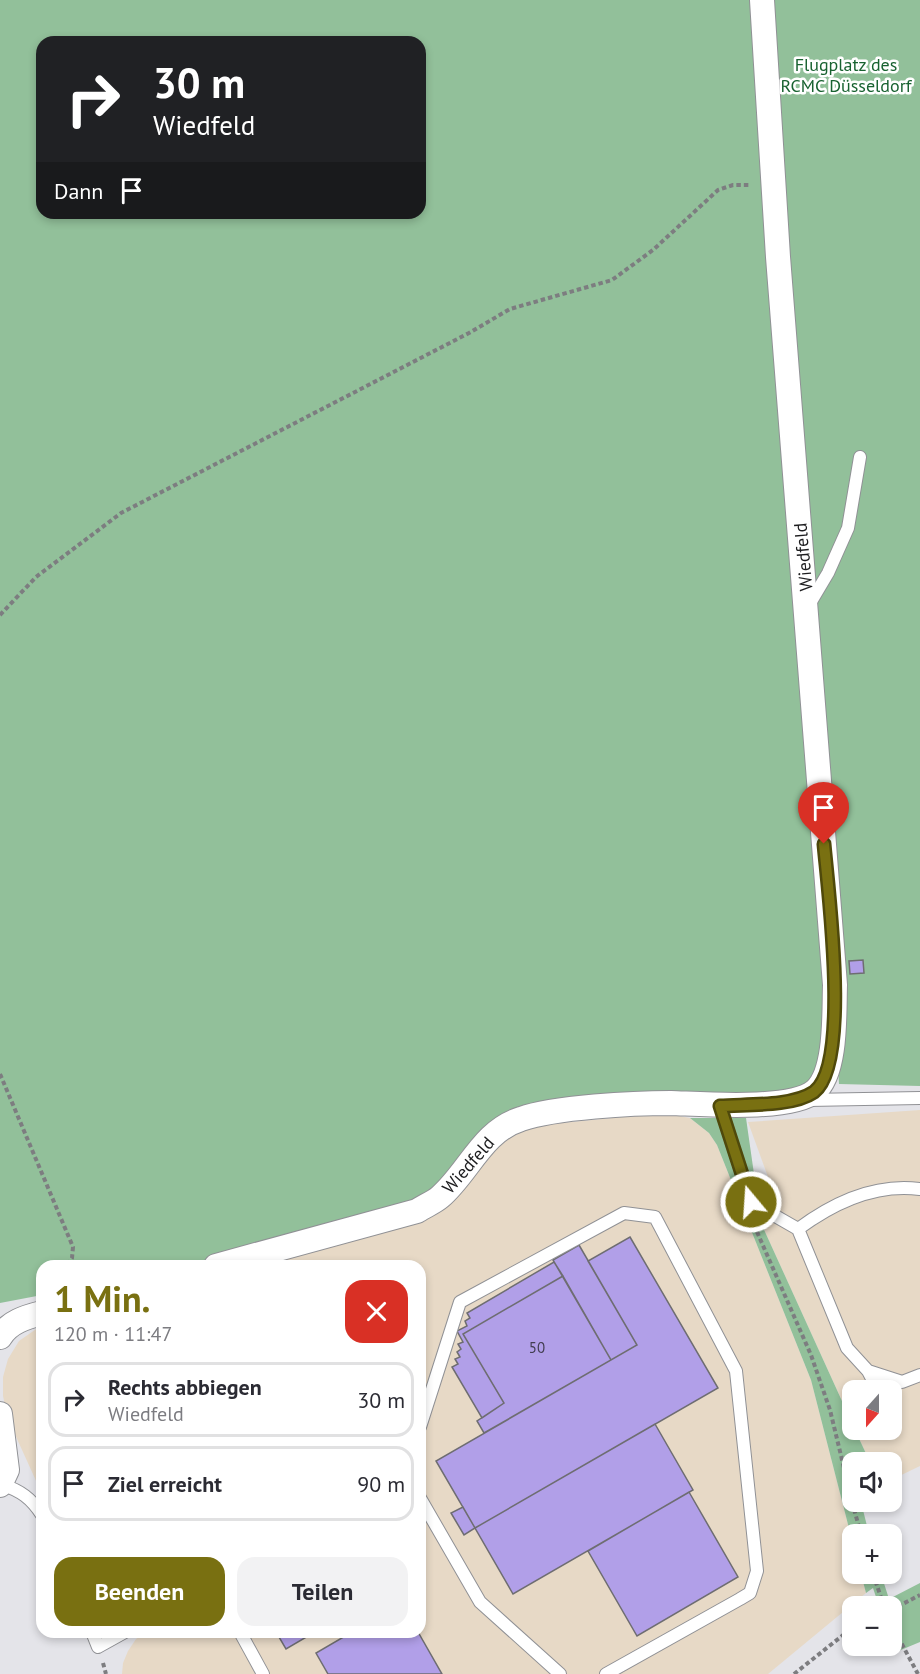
<!DOCTYPE html>
<html lang="de">
<meta charset="utf-8">
<style>
:root{--surface:#fff;--page:#f2f2f3;--text:#2b2b33;--muted:#7c7c81;--line:#e1e1e2;--accent:#797011}
body{margin:0;font-family:"PT Sans",sans-serif;background:var(--page);color:var(--text);height:100vh;display:flex;flex-direction:column;font-size:22px;white-space:nowrap}
*{box-sizing:border-box;margin:0}
p{font-size:20px;color:var(--muted)}
.icon{flex:none;width:33px;height:33px;fill:none;stroke:currentColor;stroke-width:2;stroke-linecap:round;stroke-linejoin:round}
.map{position:relative;flex:1;overflow:hidden}
.sheet{position:absolute;left:36px;top:1260px;width:390px;height:378px;display:flex;flex-direction:column;background:var(--surface);border-radius:18px;box-shadow:0 3px 9px #0003}
.sheet>*{flex:none}
.banner{position:absolute;left:36px;top:36px;width:390px;height:183px;border-radius:18px;box-shadow:0 3px 9px #0003;background:#202124;color:#fff;overflow:hidden}
.needle{width:39px;rotate:201deg}
.buttons{position:absolute;left:842px;top:1380px;display:grid;gap:12px}
.buttons a{display:grid;place-items:center;width:60px;height:60px;border-radius:12px;background:var(--surface);box-shadow:0 3px 9px #0003;font-size:30px}
.pin{position:absolute;display:grid;place-items:center;width:51px;height:51px;color:#fff;margin:-62px -26px;border-radius:50% 50% 50% 0;rotate:-45deg;box-shadow:0 0 6px #0007}
.pin .icon{rotate:45deg}
.me{position:absolute;width:66px;margin:-33px;rotate:342deg;stroke-linejoin:round;filter:drop-shadow(0 0 4px #0008)}
.turn{display:flex;align-items:center;gap:21px;height:126px;padding:0 18px;font-size:27px}
.turn .icon{width:78px;height:78px;stroke-width:2.5}
.turn b{display:block;font-size:42px;line-height:51px}
.then{display:flex;align-items:center;height:57px;padding:0 18px;background:#0003;gap:12px;font-size:22px}
.round{display:grid;place-items:center;flex:none;width:63px;height:63px;border-radius:18px;background:var(--page)}
.headline{display:flex;align-items:center;justify-content:space-between;height:102px;padding:0 18px}
h1{font-size:36px;font-weight:700;line-height:45px;color:var(--accent)}
.primary-button{display:flex;gap:12px;margin-top:auto;padding:12px 18px}
.primary-button a{flex:1;height:69px;border-radius:18px;background:var(--accent);color:#fff;font-size:24px;font-weight:700;line-height:69px;text-align:center}
.primary-button a+a{background:var(--page);color:var(--text)}
ul{padding:0;list-style:none}
li{display:flex;align-items:center;gap:18px;height:75px;margin:0 12px 9px;padding:0 6px;border:3px solid var(--line);border-radius:18px}
li div{flex:1}
li b{display:block;font-size:22px}
li em{font-style:normal}
.map>svg:first-child{display:block}
.industrial{fill:#e7d9c6}
.green{fill:#92c09a;fill-rule:evenodd}
.building{fill:#b19fe8;stroke:#6e6d71;stroke-width:1.5}
.lines{fill:none;stroke-linecap:round;stroke-linejoin:round}
.service-casing{stroke:#909195;stroke-width:14}
.minor-casing{stroke:#909195;stroke-width:26}
.path{stroke:#7d7d80;stroke-width:4;stroke-dasharray:4.5 3;stroke-linecap:butt}
.service{stroke:#fff;stroke-width:12}
.minor{stroke:#fff;stroke-width:24}
.route-casing{stroke:#4f490b;stroke-width:15}
.route{stroke:#797011;stroke-width:10}
.labels{text-anchor:middle;dominant-baseline:central;stroke-width:5;stroke-linejoin:round;paint-order:stroke}
.number-label{font-size:15px;fill:#423e51}
.park-label{font-size:18px;fill:#186230;stroke:#fff}
.street-label{font-size:18px;fill:#1d1d1f;stroke:#fff}
</style>
<div class="map">
<svg width="920" height="1674" viewBox="0 0 920 1674">
<rect width="100%" height="100%" fill="#e4e4e9"/>
<!-- industrial -->
<path class="industrial" d="M920,1110v356l-29,14v-18h-21l-15,-32h36v-40h-39v33l-91,-200 15,-24 -28,-77z
M663,1113l27,5 19,15 8,12 94,235 41,160v34h9l5,19 -98,81h-646l1,-11 5,-12 8,-12 11,-7h273v-366h-172l165,-42 23,-10 17,-14 46,-56 32,-18z
M42,1325v169l-34,-75 -5,-23v-19l5,-18 11,-18z"/>
<!-- green -->
<path class="green" d="M0,0h757l73,989 -6,62 -9,27 -26,17 -246,12 -113,85 -63,28 -185,46h-140v29l-42,8zM42,42h378v171h-378z
M768,0h152v1086l-81,-2z
M690,1118h56l15,105 91,200v7h3l15,32h-18v40h9l8,32h-17v6l-41,-160 -94,-235 -8,-12z
M861,1574h20l8,25 31,-16v59l-24,10 -5,-12v-34h-12l-6,-18 -7,5z"/>
<!-- building -->
<path class="building" d="M863,960l1,13 -14,1 -1,-13z
M630,1237l88,151 -243,140 -39,-67 201,-116 -49,-84z
M579,1245l58,100 -26,15 -58,-100z
M554,1262l9,14 -100,58 41,69 -22,15 -30,-51 6,-3 -3,-5 5,-2 -3,-5 4,-3 -3,-5 5,-2 -6,-11 10,-5 -2,-5 5,-3 -3,-5z
M563,1276l48,84 -127,73 -7,-12 27,-18 -41,-69z
M655,1424l38,66 -180,104 -38,-66z
M689,1492l49,85 -101,59 -49,-85z
M463,1507l12,21 -11,7 -13,-22z
M276,1632h39l-29,17z
M352,1632h66l24,42h-114l-12,-21z"/>
<g class="lines">
<defs>
<path id="service" d="M809,605l19,-32 20,-45 12,-71
M808,1100l112,-2
M720,1106l31,96 47,27 49,119 21,23 34,11 18,-7
M798,1229c35,-26 77,-46 122,-40
M868,1371l10,19
M891,1415l2,3
M420,1427l40,-125 164,-89 31,4 81,154 21,200 -7,22 -10,6 -134,75
M1,1484c20,7 30,14 41,31
M420,1498l60,104 80,72
M92,1632l6,15 27,-15
M240,1632l23,42"/>
<path id="minor" d="M216,1266l201,-55c7,-5 16,-8 23,-14 29,-25 42,-66 81,-78 34,-12 113,-16 150,-16 32,1 120,8 144,-12 22,-19 19,-79 20,-106l-57,-728 -16,-257
M0,1337c9,-15 26,-20 42,-24
M0,1414l7,56 -7,15"/>
</defs>
<!-- service casing -->
<use href="#service" class="service-casing"/>
<!-- minor casing -->
<use href="#minor" class="minor-casing"/>
<!-- path -->
<path class="path" d="M0,615l36,-38 85,-64 348,-180 41,-24 102,-29 41,-30 65,-60 15,-5h16
M0,1074l73,173 -1,11 -6,8
M754,1225l57,130 19,55 22,91
M852,1502l9,32
M873,1574l11,32
M891,1610l29,-15
M891,1624l27,50
M103,1663l3,11
M794,1674l58,-46"/>
<!-- service -->
<use href="#service" class="service"/>
<!-- minor -->
<use href="#minor" class="minor"/>
</g>
<g class="lines">
<defs>
<path id="route" d="M751,1202l-31,-96c26,-2 72,1 94,-14 37,-28 14,-202 10,-248"/>
</defs>
<!-- route casing -->
<use href="#route" class="route-casing"/>
<!-- route -->
<use href="#route" class="route"/>
</g>
<g class="labels">
<!-- number labels -->
<g class="number-label">
<text x="537" y="1347">50</text>
</g>
<!-- park labels -->
<g class="park-label">
<text x="846" y="64">Flugplatz des<tspan x="846" dy="21">RCMC Düsseldorf</tspan></text>
</g>
<!-- street labels -->
<g class="street-label">
<text transform="translate(803 557) rotate(-95)">Wiedfeld</text>
<text transform="translate(468 1165) rotate(-49)">Wiedfeld</text>
</g>
</g>
</svg>
<div class="buttons">
<a><svg class="needle" viewBox="-14 -14 28 28"><path d="M0-13l5 13h-10z" fill="#e53935"/><path d="M0 13l5-13h-10z" fill="#7c7c81"/></svg></a>
<a><svg class="icon" aria-label="sound" viewBox="0 0 24 24"><path d="M4 9h4l5-4v14l-5-4H4zM17 9q2 3 0 6"/></svg></a>
<a>+</a>
<a>−</a>
</div>
<div class="pin" style="left:824px;top:844px;background:#d93025"><svg class="icon" aria-label="arrive" viewBox="0 0 24 24"><path d="M6 21V4h12l-3 4 3 4H6"/></svg></div>
<svg class="me" style="left:751px;top:1202px" viewBox="-20 -20 40 40"><circle r="17" fill="#797011" stroke="#fff" stroke-width="3"/><path d="M0-11L8 9 0 5-8 9z" fill="#fff"/></svg>
<div class="banner">
<div class="turn"><svg class="icon" aria-label="right" viewBox="0 0 24 24"><path d="M7 20v-9h11M14 6l5 5-5 5"/></svg><div><b>30 m</b>Wiedfeld</div></div>
<div class="then">Dann<svg class="icon" aria-label="arrive" viewBox="0 0 24 24"><path d="M6 21V4h12l-3 4 3 4H6"/></svg></div>
</div>
<section class="sheet">
<div class="headline"><div><h1>1 Min.</h1><p>120 m · 11:47</p></div><a class="round" style="background:#d93025;color:#fff"><svg class="icon" aria-label="close" viewBox="0 0 24 24"><path d="M6 6l12 12M18 6L6 18"/></svg></a></div>
<ul>
<li><svg class="icon" aria-label="right" viewBox="0 0 24 24"><path d="M7 20v-9h11M14 6l5 5-5 5"/></svg><div><b>Rechts abbiegen</b><p>Wiedfeld</p></div><em>30 m</em></li>
<li><svg class="icon" aria-label="arrive" viewBox="0 0 24 24"><path d="M6 21V4h12l-3 4 3 4H6"/></svg><div><b>Ziel erreicht</b></div><em>90 m</em></li>
</ul>
<div class="primary-button"><a>Beenden</a><a>Teilen</a></div>
</section>
</div>
